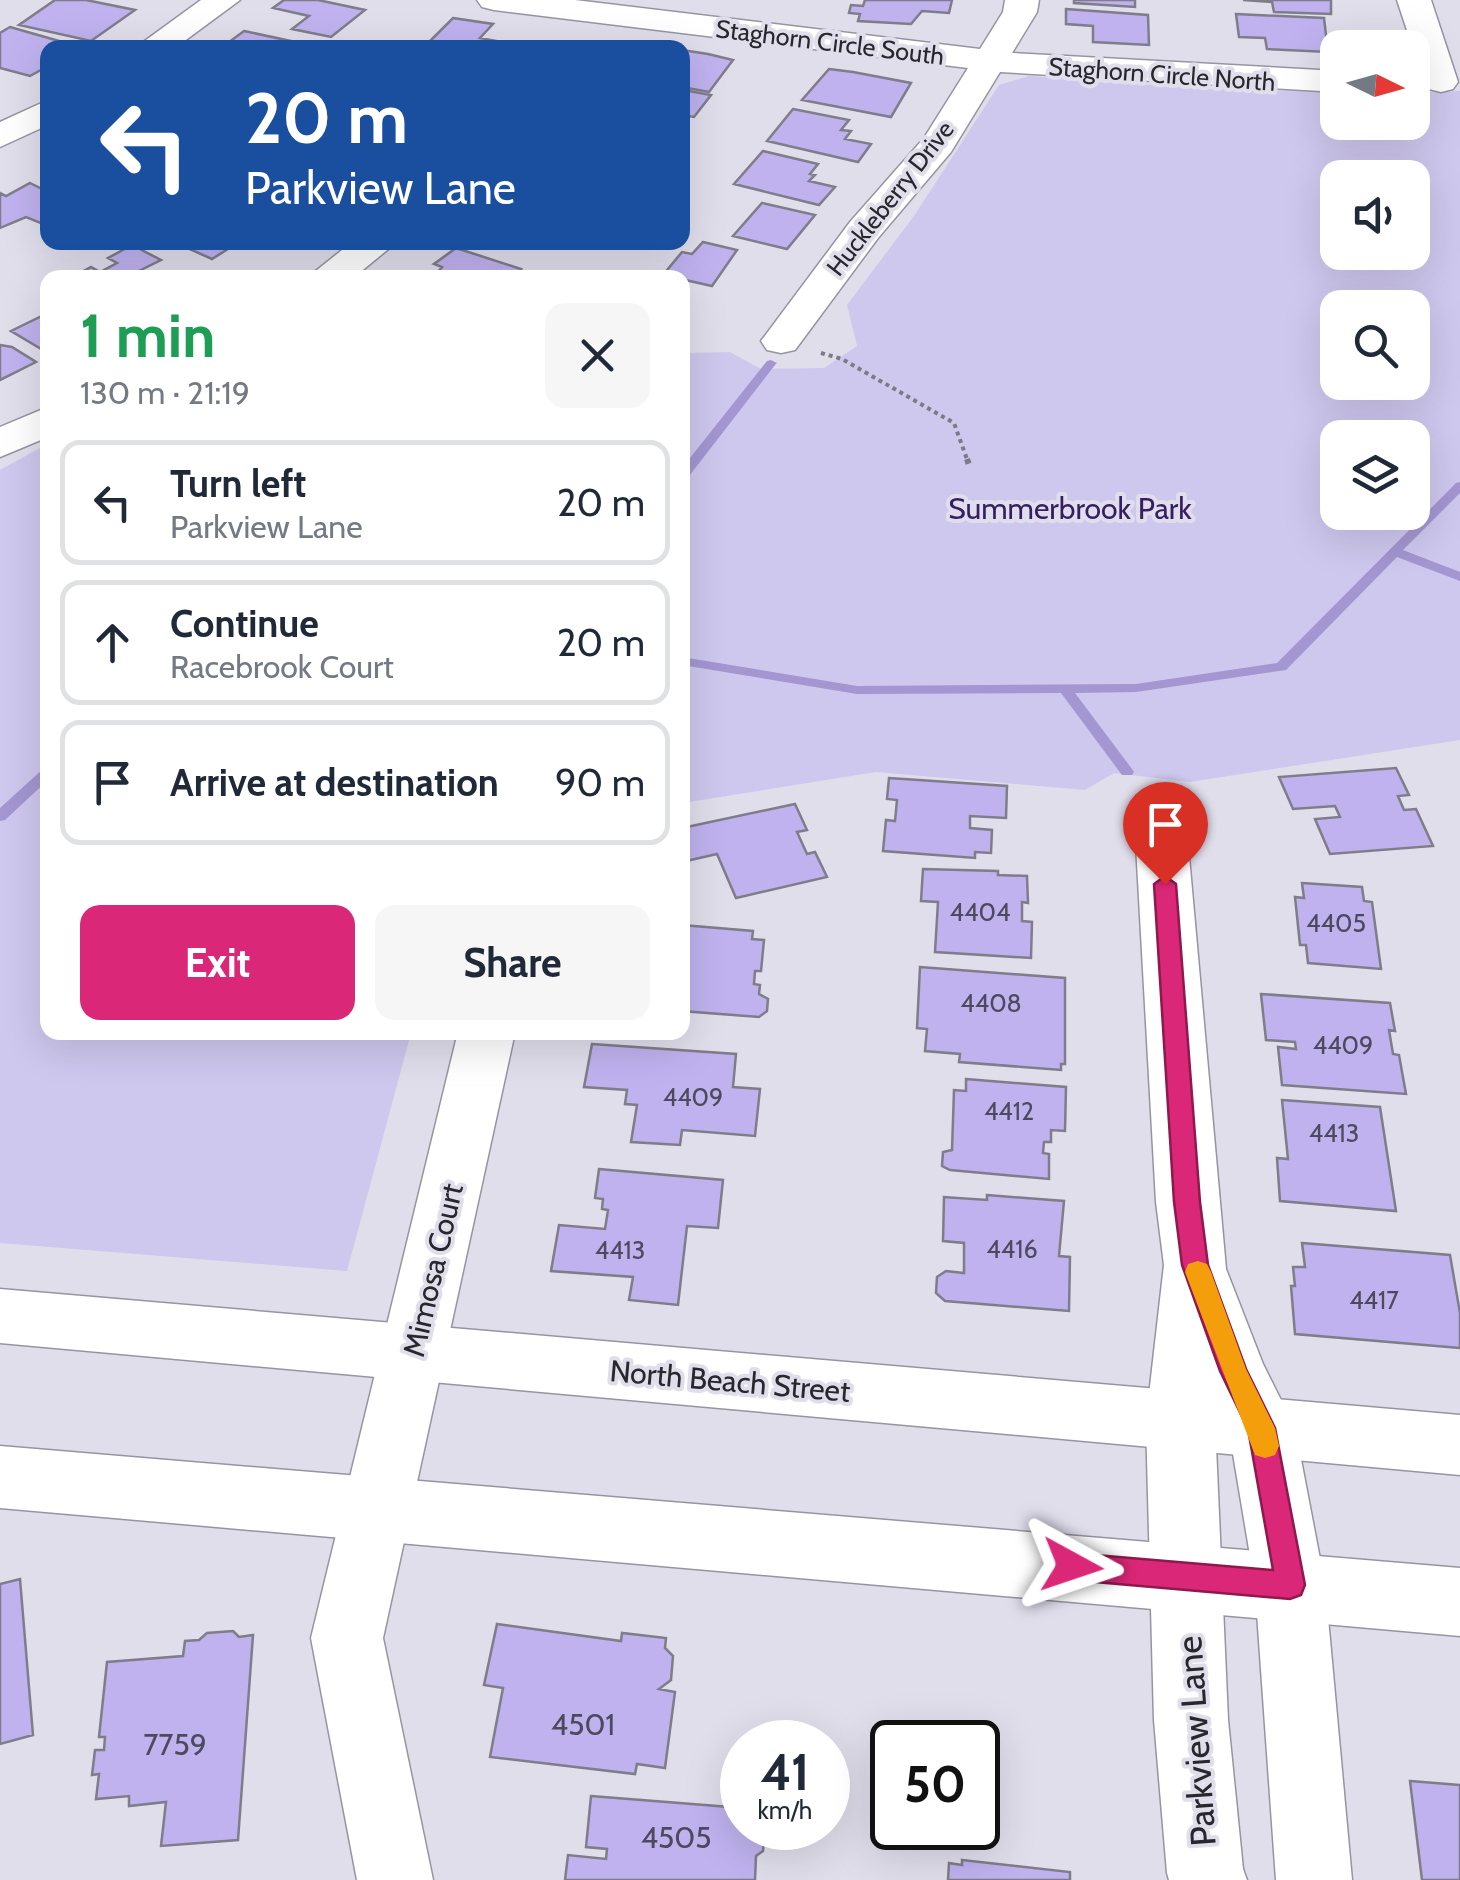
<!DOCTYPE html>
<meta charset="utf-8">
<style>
:root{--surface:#fff;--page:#f6f6f7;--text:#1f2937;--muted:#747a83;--line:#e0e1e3;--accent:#db2777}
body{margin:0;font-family:Cabin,sans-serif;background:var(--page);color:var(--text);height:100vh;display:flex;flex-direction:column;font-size:38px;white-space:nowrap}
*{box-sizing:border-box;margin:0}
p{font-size:32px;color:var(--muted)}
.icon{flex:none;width:55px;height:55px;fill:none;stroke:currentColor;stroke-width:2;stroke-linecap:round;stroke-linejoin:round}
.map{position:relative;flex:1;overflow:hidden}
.sheet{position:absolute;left:40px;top:270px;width:650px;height:770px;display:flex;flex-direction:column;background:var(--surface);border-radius:20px;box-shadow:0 10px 40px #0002}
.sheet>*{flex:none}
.banner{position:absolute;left:40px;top:40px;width:650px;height:210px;border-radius:20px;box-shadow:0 10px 40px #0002;background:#1a4fa0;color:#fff;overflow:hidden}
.needle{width:65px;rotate:95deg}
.controls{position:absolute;left:1320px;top:30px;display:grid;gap:20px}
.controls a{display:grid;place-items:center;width:110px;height:110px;border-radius:20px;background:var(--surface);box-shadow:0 10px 40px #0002;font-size:50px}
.speed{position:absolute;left:720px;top:1720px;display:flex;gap:20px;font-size:50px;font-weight:700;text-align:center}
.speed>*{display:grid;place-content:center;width:130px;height:130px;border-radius:50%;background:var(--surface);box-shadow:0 10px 40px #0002;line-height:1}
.speed small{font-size:25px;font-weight:400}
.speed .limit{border:5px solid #111;border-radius:15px;background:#fff;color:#111}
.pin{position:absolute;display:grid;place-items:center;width:85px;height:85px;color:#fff;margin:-102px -42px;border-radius:50% 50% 50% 0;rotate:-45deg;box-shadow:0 0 10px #0007}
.pin .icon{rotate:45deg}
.me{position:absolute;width:110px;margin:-55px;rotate:95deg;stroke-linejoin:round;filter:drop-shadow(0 0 8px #0008)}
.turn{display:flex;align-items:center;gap:35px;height:210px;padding:0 40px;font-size:45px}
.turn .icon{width:130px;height:130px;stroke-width:2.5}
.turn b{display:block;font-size:70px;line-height:85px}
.round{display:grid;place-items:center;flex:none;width:105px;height:105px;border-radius:20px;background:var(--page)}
.overview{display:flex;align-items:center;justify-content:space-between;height:170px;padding:0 40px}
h1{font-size:60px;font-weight:700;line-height:75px;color:#1e9e55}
.primary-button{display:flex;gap:20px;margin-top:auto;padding:20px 40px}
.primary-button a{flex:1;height:115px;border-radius:20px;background:var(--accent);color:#fff;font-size:40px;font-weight:700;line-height:115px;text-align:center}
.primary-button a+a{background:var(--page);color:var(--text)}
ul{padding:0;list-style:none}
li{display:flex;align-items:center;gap:30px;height:125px;margin:0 20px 15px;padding:0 20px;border:5px solid var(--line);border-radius:20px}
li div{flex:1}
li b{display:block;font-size:38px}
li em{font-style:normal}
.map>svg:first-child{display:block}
.green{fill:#cec7ee;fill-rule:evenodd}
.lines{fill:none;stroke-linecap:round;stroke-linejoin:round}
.stream{fill:#a396d1;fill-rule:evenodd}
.building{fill:#bfb2ef;stroke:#7f7d89;stroke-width:2.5}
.minor-casing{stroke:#9794a1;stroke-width:3}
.major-casing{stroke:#9794a1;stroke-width:3}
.path-far1{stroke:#7c7a84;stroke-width:4;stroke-dasharray:4 4;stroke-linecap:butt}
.path{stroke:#7c7a84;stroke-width:6;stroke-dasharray:5 5;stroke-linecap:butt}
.minor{fill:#fff;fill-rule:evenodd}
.major{fill:#fff;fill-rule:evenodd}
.route{fill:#db2777;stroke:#8e194d;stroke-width:2.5}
.slow{fill:#f59e0b}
.labels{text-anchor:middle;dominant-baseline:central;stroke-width:8;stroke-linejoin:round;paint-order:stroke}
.far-street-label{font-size:25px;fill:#28272c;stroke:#e1deec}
.number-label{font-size:25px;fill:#4e4a5d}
.park-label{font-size:30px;fill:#361e64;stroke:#e1deec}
.street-label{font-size:30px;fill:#28272c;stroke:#e1deec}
.near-number-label{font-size:30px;fill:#4e4a5d}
.near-street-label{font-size:35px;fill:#28272c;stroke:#e1deec}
</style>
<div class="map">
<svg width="1460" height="1880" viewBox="0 0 1460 1880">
<rect width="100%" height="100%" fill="#e1deec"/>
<!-- green -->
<path class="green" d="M1029,76l179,13 129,3 1,30h74l1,-29 47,-2v649l-270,42 -76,-9 -29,17 -209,-18 -193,31v-450l47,-1 31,17 63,-1 33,-22 -10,-41 67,-89 85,-131zM1338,178h74v74h-74zM1338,308h74v74h-74zM1338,438h74v74h-74z
M47,444l1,588 363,1 -64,238 -347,-28v-773z"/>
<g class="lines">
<!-- stream -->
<path class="stream" d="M771,360l6,3 -2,2 -89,115h-4v-12l85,-107z
M1460,482v11l-57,57 57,22v9l-63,-24 -111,113 -150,22 -61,1 57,76 2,3 -2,3h-10l-61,-82 -204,1 -175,-29v-8l175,29 279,-2 141,-21 179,-180z
M48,767v13l-43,40 -5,1v-13l43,-39z"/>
</g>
<!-- building -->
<path class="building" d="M55,0h31l49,10 -44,31 -72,-16z
M284,0h34l47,10 -34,27 -39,-8 17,-13 -36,-8z
M865,0h87l-3,13 -27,-2 -11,13 -53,-3 2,-7 -11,-1 2,-8 12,1z
M1074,0h61v7l-61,-4z
M1331,0v14l-57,-2 -2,-10 -29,-2z
M1066,9l82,6 1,30 -56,-3v-16l-27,-2z
M1236,14l88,4 4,34 -61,-3 -2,-11 -26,-1z
M453,18l40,6 -13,14 22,4 -5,6 -68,-6z
M10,27l70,20 -32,1v18l-18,10 -30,-8v-35z
M244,31l70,15 -89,-1z
M682,50l26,4 25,6 -24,32 -27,-5z
M829,69l24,3 58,11 -20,34 -89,-17z
M689,91l22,4 -17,22 -12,-2v-22z
M793,109l56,11 -8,10 10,1 -6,8 26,5 -13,18 -91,-21z
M763,151l55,13 -8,10 5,1 -6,6 26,6 -16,18 -85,-21z
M30,183l18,9v34l-22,-9 -26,11v-35l6,3z
M762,203l53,12 -28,34 -54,-13z
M123,242h18l-7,4 27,14 -20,10 14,8h-84l20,-11 9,5 17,-9 -9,-5 22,-12z
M174,242h65l-27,17z
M703,242l34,8 -25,36 -49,-11 19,-23 10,2z
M456,248l65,21 -10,9h-78l9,-11 -8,-3z
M48,313v40l-37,-22z
M0,345l12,2 24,15 -36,18z
M1396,768l13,27 -11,1 6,14 12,-1 17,37 -103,8 -15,-35 25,-2 -5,-11 -42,3 -14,-32z
M889,778l118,8 -1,32 -36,-2v12l22,2 -1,23 -16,-1v6l-92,-7 3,-31 9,1 2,-21 -10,-1z
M795,804l12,26 -10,2 10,22 8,-2 12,25 -91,21 -19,-44 -35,8v-34z
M923,869l75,2v4l29,1 1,27 -6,-1v19l10,1 -1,36 -96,-6 3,-50 -17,-1z
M1302,883l60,4 2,14 8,1 9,67 -73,-6 -2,-18h-6l-5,-48 9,1z
M682,925l71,6 -1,8 12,1 -3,31h-6l-1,13 6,1 -1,9 9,5 -1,12 -8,6 -77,-6z
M920,967l145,11v86h-4v6l-102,-8 1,-8 -35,-3 2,-22 -10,-1z
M1261,994l129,9 5,28 -6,-1 4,24 6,1 7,39 -124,-9 -4,-38 18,2 -1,-7 -29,-2z
M592,1044l144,10 -3,33 27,2 -5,47 -73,-6 -2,15 -49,-3 6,-37 -12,-1 2,-14 -43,-3z
M966,1079l100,8 -1,44 -14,-1v12h-7l-1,11 6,1v25l-99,-9 -8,-4 1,-14 9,-2 2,-60 12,1z
M1282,1100l98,7 16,104 -116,-10 -3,-43 11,1z
M599,1169l124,11 -5,48 -31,-2 -9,79 -49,-5 4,-23 -82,-6 8,-46 46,4 3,-19 -6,-1 1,-10 -8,-1z
M987,1195l77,6 -5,55 11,1 -1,54 -124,-10 -9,-8 1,-16 9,-6 18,2v-30l-21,-2 1,-44 43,3z
M1302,1243l148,12 10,58v35l-165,-14 -4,-48h4l-2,-19h12z
M20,1579l13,156 -33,9v-160z
M497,1624l124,17 1,-8 44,5 -1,10 8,8 -2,24 -12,9 16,3 -10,76 -28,-4 -2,10 -145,-17 13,-69 -19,-3z
M233,1631l6,6 14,-2 -15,205 -77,6 5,-44 -37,4v-10l-33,3 3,-25 -7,1 3,-25h9l1,-13h-6l8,-75 76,-6 2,-15 14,-1 8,-7z
M1410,1781l50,4v95h-38z
M591,1796l151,12v20h23l-2,23 -7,5 -1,24h-190l3,-25 38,4 1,-10 -21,-2z
M962,1860l108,12v8h-122l1,-17 13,2z"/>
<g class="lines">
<defs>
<path id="minor" d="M201,0h39l-65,48h-40z
M477,0h98l405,49 23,-37 2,-12h34l-2,12 -25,41 326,18v21l-338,-20 -49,80 -73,86 -83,112 -14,3 -14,-3 -6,-9 89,-119 74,-84 44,-70 -474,-58 -12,-3z
M1397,0h34l27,82 -5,7 -12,3 -12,-3 -5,-7z
M48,100v25l-48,22v-25z
M352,242h45l-44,36h-46z
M48,407v30l-48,20v-30z
M1162,826l19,6 7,13 38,424 37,95 32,64 30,157 27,295h-76l-21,-295 -26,-155 -15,-30 14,320 15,149 4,11h-78l-2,-7 -13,-153 -8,-299 18,-156 -8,-63 -20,-357 7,-13z
M458,1032h57l-132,606 50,242h-76l-46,-242z"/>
<path id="major" d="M0,1289l1460,126v60l-1460,-132z
M0,1446l1460,122v68l-1460,-128z"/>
</defs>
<!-- minor casing -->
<use href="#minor" class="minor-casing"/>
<!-- major casing -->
<use href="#major" class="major-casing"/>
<!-- path-far1 -->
<path class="path-far1" d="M821,353l21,6 112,64 14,39"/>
<!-- path -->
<path class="path" d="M967,459l3,9"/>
<!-- minor -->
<use href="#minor" class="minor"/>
<!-- major -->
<use href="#major" class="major"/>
</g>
<!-- route -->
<path class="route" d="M1165,876l11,8 24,318 8,63 38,104 29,59 30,157 -4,10 -11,4 -218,-19 -10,-4 -4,-10 4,-9 10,-4 201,17 -25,-141 -28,-58 -38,-106 -8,-63 -20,-318z"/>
<!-- slow -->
<path class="slow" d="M1198,1261l9,3 4,8 35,97 29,59 4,18 -4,9 -10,3 -10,-3 -70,-183 3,-8z"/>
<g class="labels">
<!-- far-street labels -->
<g class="far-street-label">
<text transform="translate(830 42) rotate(7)">Staghorn Circle South</text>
<text transform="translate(1162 74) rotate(4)">Staghorn Circle North</text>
<text transform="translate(890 198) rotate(-52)">Huckleberry Drive</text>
</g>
<!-- number labels -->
<g class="number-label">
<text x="980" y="912">4404</text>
<text x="1336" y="923">4405</text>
<text x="991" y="1003">4408</text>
<text x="1343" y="1045">4409</text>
<text x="693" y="1097">4409</text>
<text x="1009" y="1111">4412</text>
<text x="1334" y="1133">4413</text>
<text x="1012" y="1249">4416</text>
<text x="620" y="1250">4413</text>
<text x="1374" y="1300">4417</text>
</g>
<!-- park labels -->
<g class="park-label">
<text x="1070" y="508">Summerbrook Park</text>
</g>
<!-- street labels -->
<g class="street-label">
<text transform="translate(433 1270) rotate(-77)">Mimosa Court</text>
<text transform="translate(730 1381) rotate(5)">North Beach Street</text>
</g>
<!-- near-number labels -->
<g class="near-number-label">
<text x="583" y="1724">4501</text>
<text x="175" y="1744">7759</text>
<text x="676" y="1837">4505</text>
</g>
<!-- near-street labels -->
<g class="near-street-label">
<text transform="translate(1196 1741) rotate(-94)">Parkview Lane</text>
</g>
</g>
</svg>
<div class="controls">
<a><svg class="needle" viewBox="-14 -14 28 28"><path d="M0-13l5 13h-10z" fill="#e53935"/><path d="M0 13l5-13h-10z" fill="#747a83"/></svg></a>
<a><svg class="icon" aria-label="sound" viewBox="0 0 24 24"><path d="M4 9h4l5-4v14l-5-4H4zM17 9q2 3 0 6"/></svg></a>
<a><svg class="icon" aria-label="search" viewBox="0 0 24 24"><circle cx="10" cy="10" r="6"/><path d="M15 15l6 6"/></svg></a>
<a><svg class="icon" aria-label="layers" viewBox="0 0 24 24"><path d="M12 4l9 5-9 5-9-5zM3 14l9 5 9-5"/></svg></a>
</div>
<div class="speed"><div>41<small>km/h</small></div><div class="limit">50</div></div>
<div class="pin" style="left:1165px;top:884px;background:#d93025"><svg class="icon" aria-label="arrive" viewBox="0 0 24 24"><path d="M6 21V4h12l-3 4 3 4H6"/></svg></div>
<svg class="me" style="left:1072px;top:1566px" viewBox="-20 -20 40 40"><path d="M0-17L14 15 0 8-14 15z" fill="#db2777" stroke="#fff" stroke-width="4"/></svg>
<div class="banner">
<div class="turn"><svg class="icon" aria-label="left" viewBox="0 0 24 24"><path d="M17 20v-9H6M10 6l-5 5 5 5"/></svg><div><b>20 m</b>Parkview Lane</div></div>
</div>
<section class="sheet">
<div class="overview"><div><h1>1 min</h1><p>130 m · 21:19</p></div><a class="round"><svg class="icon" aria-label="close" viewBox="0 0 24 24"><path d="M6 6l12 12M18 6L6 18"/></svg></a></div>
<ul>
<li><svg class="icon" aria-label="left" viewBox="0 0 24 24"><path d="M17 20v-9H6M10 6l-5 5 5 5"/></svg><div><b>Turn left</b><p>Parkview Lane</p></div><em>20 m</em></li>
<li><svg class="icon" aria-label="ahead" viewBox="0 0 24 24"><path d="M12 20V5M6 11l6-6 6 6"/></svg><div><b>Continue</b><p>Racebrook Court</p></div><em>20 m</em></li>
<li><svg class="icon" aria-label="arrive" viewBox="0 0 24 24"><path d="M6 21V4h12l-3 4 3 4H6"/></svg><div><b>Arrive at destination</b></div><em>90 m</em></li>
</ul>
<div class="primary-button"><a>Exit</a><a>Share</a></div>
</section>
</div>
